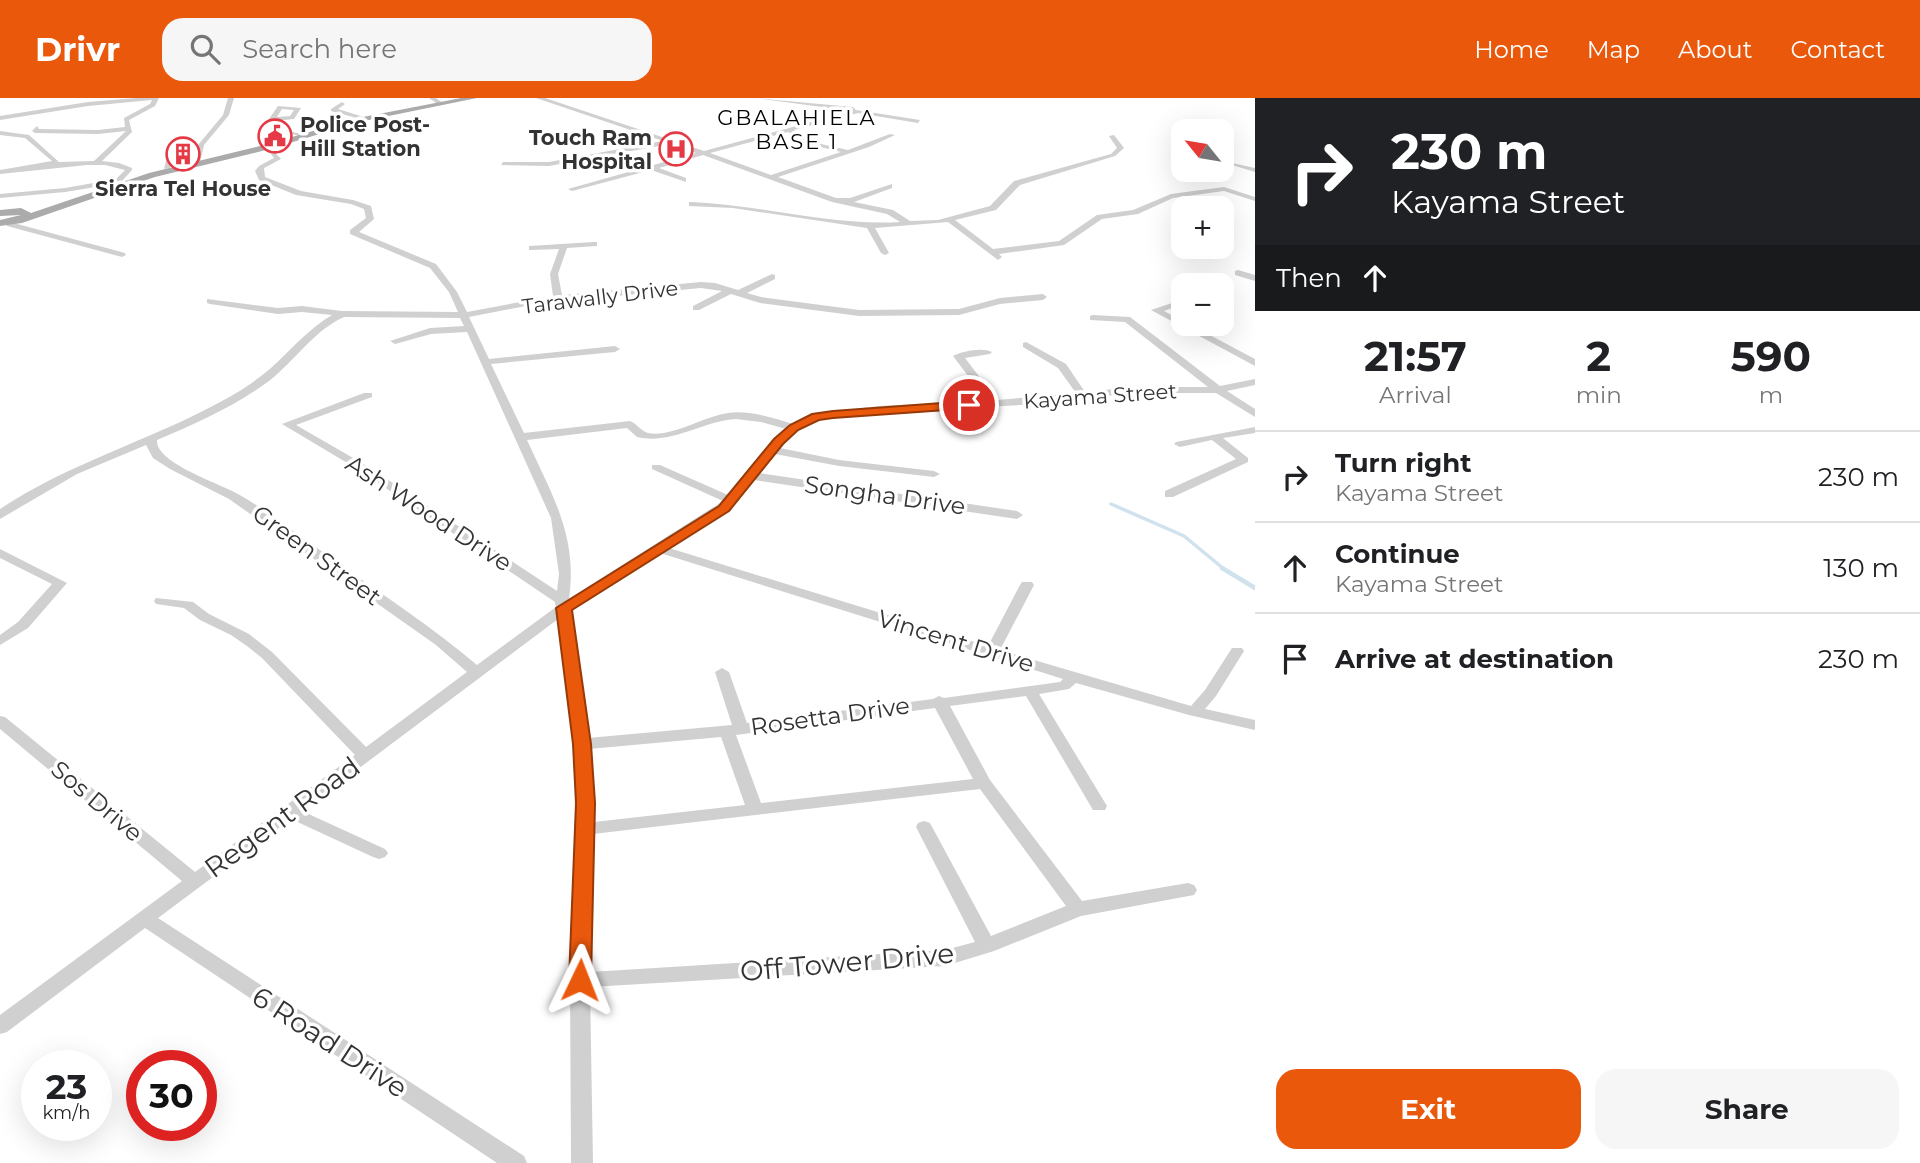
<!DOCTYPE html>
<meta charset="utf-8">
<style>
:root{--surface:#fff;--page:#f6f6f6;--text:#202124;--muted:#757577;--line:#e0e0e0;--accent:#ea580c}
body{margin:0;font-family:Montserrat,sans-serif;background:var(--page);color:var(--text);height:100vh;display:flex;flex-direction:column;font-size:26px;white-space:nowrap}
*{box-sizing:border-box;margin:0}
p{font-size:23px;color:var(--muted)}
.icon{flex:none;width:38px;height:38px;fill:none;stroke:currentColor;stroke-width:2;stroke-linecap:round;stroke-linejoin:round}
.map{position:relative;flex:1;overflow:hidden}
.panel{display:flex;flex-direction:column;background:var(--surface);width:665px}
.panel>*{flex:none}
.banner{background:#202124;color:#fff;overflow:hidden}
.needle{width:46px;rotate:300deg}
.buttons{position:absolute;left:1171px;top:21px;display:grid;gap:14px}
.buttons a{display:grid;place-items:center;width:63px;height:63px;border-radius:14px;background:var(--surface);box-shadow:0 7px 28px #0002;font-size:35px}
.speed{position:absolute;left:21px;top:952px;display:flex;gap:14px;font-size:35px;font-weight:700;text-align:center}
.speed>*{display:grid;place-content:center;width:91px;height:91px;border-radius:50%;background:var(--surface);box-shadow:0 7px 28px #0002;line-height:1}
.speed small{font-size:18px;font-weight:400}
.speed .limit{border:10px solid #d22;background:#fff;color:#111}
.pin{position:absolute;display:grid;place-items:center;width:60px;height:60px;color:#fff;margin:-30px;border:4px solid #fff;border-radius:50%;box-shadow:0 2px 7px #0007}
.me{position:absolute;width:77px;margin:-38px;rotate:2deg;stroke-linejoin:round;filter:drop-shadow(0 0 5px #0008)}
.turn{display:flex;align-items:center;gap:24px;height:147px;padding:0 21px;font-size:32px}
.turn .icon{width:91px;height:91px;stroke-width:2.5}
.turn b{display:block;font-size:49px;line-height:60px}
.then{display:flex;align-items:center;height:66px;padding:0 21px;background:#0003;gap:14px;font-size:26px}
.eta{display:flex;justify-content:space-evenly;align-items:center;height:119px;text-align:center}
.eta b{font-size:42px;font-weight:700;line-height:49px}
.button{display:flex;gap:14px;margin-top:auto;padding:14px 21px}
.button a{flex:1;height:80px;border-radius:21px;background:var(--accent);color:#fff;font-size:28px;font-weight:700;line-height:80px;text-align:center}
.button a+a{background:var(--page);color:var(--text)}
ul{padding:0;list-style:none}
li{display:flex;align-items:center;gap:21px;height:91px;padding:0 21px;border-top:2px solid var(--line)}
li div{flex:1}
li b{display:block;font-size:26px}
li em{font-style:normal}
header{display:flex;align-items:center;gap:42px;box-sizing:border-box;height:98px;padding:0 35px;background:var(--accent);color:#fff}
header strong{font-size:33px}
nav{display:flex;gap:38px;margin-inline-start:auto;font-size:24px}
.search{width:490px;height:63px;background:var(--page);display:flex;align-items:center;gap:18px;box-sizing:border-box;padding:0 24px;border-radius:21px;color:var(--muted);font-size:26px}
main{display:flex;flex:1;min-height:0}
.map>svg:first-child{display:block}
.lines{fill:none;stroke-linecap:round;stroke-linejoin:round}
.stream-far1{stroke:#cfe2ee;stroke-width:3.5}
.stream{stroke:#cfe2ee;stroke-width:4.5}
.minor{fill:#d0d0d0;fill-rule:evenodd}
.major{fill:#ababab;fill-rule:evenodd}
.route{fill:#ea580c;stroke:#983908;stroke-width:2}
.labels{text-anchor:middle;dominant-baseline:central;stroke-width:7;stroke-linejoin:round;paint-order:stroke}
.far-neighbourhood-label{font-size:21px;letter-spacing:2px;fill:#000;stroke:#fff}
.far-poi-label{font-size:21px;font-weight:bold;fill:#333;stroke:#fff;text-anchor:start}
.far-street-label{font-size:21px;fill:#333;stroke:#fff}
.street-label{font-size:24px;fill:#333;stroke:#fff}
.near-street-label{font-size:28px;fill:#333;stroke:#fff}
</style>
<header>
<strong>Drivr</strong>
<div class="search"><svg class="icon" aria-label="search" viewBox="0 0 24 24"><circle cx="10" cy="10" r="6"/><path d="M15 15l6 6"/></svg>Search here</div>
<nav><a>Home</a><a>Map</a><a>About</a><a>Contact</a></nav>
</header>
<main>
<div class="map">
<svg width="1255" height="1065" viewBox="0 0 1255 1065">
<rect width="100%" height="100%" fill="#fff"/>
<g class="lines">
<!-- stream-far1 -->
<path class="stream-far1" d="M1111,406l73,32 40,33"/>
<!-- stream -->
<path class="stream" d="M1222,470l33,20"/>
<!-- minor -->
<path class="minor" d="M136,0h23l-4,8 -26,14 3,12 -30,29 17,2 13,5v2l-10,11 -1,7h-6l-1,-4 -49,8 -65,6v-4l65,-6 51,-9 9,-9 -20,-5h-18l-87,9v-4l52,-9 -27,-23 -25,-3v-4l29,4 30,27 35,-1 32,-30 -28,3 -63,-1 -3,-2 5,-5 2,3 59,1 27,-3 -1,-9 26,-14 2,-4 -64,6 -88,14v-4l88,-14z
M228,0h6l-5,17 -25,30 -4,17h-4l2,-17 25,-30z
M429,0h7l8,6 -5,1z
M536,0h9l159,53 148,-40 -98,-13 99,9 3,3 64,10 -2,3 -60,-10 -64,17 18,12 36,8 42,-16 5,1 -26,12 -91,30 58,21h14l42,-14v4l-38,14 39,8 17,11 28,-1 52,-14 24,-25 97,-27 6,-6 -8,-12 5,-1 10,13 -9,8 -95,29 -24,25 -41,10 38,29 66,-8 38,-26 36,-5 38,-16 53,-7 31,10v4l-31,-10 -51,7 -35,16 -36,5 -38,26 -65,9 3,3 -4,3 -50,-38 -73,6 14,25 -4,2 -4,-2 -14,-25 -134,-20 -44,-2v-4h3c69,3 139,24 208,20l-13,-8 -55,-12 -129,-47 -44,13 27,10v4l-35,-12 -79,21 -4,-2 128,-36 -26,-9 -121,22 -48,-1 2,-3h46l114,-21zM788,34l20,12 33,8 -70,23 -61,-22z
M342,4l3,2 -7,5 29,9 -3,2 -33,-9v-2z
M278,8l23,2 -7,11 -19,2 -2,7 34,7v2l-39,-7 1,-11zM282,11l12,1 -4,6 -13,1z
M265,48h4l12,13 -17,9 1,9 36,14 52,9 18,6 3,13 -15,13 77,32 21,28 10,20 86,-16 -3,-22 9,-25 -27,1h-3v-4l65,-4h3v4l-30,2 -9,26 4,21 139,-13 14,1 23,7 34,-16 3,1v4l-28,14 14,4 98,13 100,-1 41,-11 43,-4 4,3 -4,3 -43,4 -41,11 -100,1 -99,-13 -29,-9 -32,16h-6v-4l29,-15 -21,-3 -160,15 -72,14 20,42 126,-13 5,3 -5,3 -124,12 33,69 106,-12c7,3 11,10 18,12 23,5 56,-17 80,-20 22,-3 44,5 65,11l23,-10 62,-8 109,-5 -34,-45c9,-5 30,-9 39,-4l-2,2 -25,4 32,42 79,-7 -18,-25 -35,-21v-4l3,-1 40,22 19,28 49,-5h74l-83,-65 -35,-2v-4l3,-1 37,2 90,69 35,-7v6l-28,6 28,18v8l-39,-24h-82l-113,12 -143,7 -59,8 -21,10 -18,18 59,12 95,11 6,3 -6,3 -95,-11 -64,-12 -16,19 258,38 6,4 -6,4 -263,-39 -26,31 -59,37 319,98 32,-61 2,-3h10l2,3 -34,65 191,56 14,-16 27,-42h10l2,3 -28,45 -11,13 50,11v10l-66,-15 -113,-32 -7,6 -30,5 68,112 -2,4h-12l-67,-114 -76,10 40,74 92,121 106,-18 6,2 3,5 -3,5 -113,21 -87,35 -49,15 -355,21 3,176h-22l-1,-183 8,-177 -8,-97 -12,-87 -256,192 83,38 3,4 -3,4 -6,2 -6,-2 -82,-38 -133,99 366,238 3,7h-30l-352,-235 -138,104 -7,2v-19l182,-134 -182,-152v-13l5,1 190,155 160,-117 -93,-97 -15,-12 -16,-11 -31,-15 -16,-12 -28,-4 -2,-3 2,-3 37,4 16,12 40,20 23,18 94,95 101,-75 -31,-27 -207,-146 -59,-30 -17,-11 -7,-13 -69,29 -77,45v-10c69,-46 149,-68 222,-108 17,-9 34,-20 49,-33 20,-18 37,-39 61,-53l-30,-3 -24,2 -68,-10 -3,-1v-4l71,9 24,-2 40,5 116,1 -9,-20 -19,-24 -80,-34v-4l16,-12 -2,-9 -13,-5 -55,-9 -37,-15 -4,-9 4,-5 15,-8zM344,219l116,1 4,8 -34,2 -40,13 5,3 36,-10 36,-2 84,186 8,56 -2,17 -190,-125 -71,-41 76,-28v-4h-8l-82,31 77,46 196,132 1,5 -79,58c-45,-38 -94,-70 -142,-104 -32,-23 -64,-48 -97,-67 -19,-11 -83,-31 -81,-54 39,-16 78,-34 112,-59 26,-20 44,-50 75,-64zM736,321l25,3 25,7 -19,19 -39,47 -68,-30h-8v4l71,32 -154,98c9,-63 -17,-104 -42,-159l100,-12 10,9c35,8 65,-16 99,-18zM660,455l384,120 19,6 -3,3 -116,16 -5,-2 -6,3 -186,24 -18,-51 -7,-4 -7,4 17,53 -144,13 -18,-128zM935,610l38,71 -212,24 -25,-68zM721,639l24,68 -151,17 -5,-73zM980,691l86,117 -75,30 -61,-113 -6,-2 -6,2 -2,4 59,115 -30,8 -355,22 3,-138z
M171,53l3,2 -4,15 -6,1 4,-16z
M1232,65l23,5v4l-23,-7z
M10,124l115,31 1,2 -4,2 -115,-31 -1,-2z
M1238,172l17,5v6l-20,-6v-4z
M1172,205l8,2 -16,6 19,10v3h6l66,35v7l-104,-56z
M1255,329v6l-32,5 25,20v4l-75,35h-8v-6l71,-32 -24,-19 -32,7 -6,-3 2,-2z
M0,451l67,34 -39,45 -28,17v-10l18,-13 34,-38 -52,-26z"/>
<!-- major -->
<path class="major" d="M461,0h16l-118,24 -89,27 -115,28 -133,46 -22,3v-6l21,-5 -21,1v-6l21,-2 10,5 118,-40 115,-28 94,-27z"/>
</g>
<!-- route -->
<path class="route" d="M969,303l6,4 -1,3 -141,10 -14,2 -21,10 -15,14 -54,67 -157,99 19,134 4,59 -4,177 -3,6 -8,3 -7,-3 -4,-6 7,-177 -3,-59 -17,-136 163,-102 55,-67 16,-14 22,-11 21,-3z"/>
<!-- icons -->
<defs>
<symbol id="civic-ring" viewBox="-11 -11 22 22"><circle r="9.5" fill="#fff" stroke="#e63946" stroke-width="1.5"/><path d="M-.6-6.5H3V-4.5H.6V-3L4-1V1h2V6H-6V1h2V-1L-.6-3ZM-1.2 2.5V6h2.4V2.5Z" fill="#e63946"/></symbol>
<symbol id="hospital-ring" viewBox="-11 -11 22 22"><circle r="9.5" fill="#fff" stroke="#e63946" stroke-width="1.5"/><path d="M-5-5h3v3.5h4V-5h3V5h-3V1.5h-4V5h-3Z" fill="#e63946"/></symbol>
<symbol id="building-ring" viewBox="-11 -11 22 22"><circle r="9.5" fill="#fff" stroke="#e63946" stroke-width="1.5"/><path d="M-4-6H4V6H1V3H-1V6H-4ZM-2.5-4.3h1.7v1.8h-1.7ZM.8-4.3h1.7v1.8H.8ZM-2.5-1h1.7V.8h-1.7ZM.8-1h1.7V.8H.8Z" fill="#e63946"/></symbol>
</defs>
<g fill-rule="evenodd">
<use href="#civic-ring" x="256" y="19" width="38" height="38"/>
<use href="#hospital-ring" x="657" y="32" width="38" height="38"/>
<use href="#building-ring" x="164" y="37" width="38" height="38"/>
</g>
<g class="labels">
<!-- far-neighbourhood labels -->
<g class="far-neighbourhood-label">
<text x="797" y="19">GBALAHIELA<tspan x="797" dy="24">BASE 1</tspan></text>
</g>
<!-- far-poi labels -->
<g class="far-poi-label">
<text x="300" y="26">Police Post-<tspan x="300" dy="24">Hill Station</tspan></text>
<text x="652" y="39" text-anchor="end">Touch Ram<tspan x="652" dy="24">Hospital</tspan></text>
<text x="183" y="90" text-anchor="middle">Sierra Tel House</text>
</g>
<!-- far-street labels -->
<g class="far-street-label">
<text transform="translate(600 199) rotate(-7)">Tarawally Drive</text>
<text transform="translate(1100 298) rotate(-4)">Kayama Street</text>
</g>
<!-- street labels -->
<g class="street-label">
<text transform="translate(885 397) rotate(8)">Songha Drive</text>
<text transform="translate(429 415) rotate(33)">Ash Wood Drive</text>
<text transform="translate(317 457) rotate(36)">Green Street</text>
<text transform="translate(956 543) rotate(17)">Vincent Drive</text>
<text transform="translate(830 618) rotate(-8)">Rosetta Drive</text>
<text transform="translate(97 703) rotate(40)">Sos Drive</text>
</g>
<!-- near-street labels -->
<g class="near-street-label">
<text transform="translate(282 719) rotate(-36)">Regent Road</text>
<text transform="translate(847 864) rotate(-5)">Off Tower Drive</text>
<text transform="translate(330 944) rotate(33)">6 Road Drive</text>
</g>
</g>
</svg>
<div class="buttons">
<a><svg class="needle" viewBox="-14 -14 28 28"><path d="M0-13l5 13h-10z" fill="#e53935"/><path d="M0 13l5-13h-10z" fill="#757577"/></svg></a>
<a>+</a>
<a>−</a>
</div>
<div class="speed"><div>23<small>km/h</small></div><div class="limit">30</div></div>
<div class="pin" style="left:969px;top:307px;background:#d93025"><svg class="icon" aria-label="arrive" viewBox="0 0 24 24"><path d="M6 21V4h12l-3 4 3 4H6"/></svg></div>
<svg class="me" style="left:580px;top:882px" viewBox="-20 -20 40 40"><path d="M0-17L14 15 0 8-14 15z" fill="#ea580c" stroke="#fff" stroke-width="4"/></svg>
</div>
<section class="panel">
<div class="banner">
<div class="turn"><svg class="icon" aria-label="right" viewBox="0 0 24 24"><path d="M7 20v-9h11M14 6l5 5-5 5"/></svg><div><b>230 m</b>Kayama Street</div></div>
<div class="then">Then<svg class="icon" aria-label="ahead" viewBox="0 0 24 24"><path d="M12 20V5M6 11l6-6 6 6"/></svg></div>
</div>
<div class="eta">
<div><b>21:57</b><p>Arrival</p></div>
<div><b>2</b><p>min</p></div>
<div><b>590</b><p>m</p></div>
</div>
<ul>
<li><svg class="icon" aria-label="right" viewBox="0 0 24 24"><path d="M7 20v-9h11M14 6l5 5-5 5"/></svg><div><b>Turn right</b><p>Kayama Street</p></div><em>230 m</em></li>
<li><svg class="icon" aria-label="ahead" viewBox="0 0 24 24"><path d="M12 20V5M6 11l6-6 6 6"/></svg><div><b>Continue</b><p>Kayama Street</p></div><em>130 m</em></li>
<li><svg class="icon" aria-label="arrive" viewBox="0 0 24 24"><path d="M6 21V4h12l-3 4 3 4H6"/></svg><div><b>Arrive at destination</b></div><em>230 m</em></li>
</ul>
<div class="button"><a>Exit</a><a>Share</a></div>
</section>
</main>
